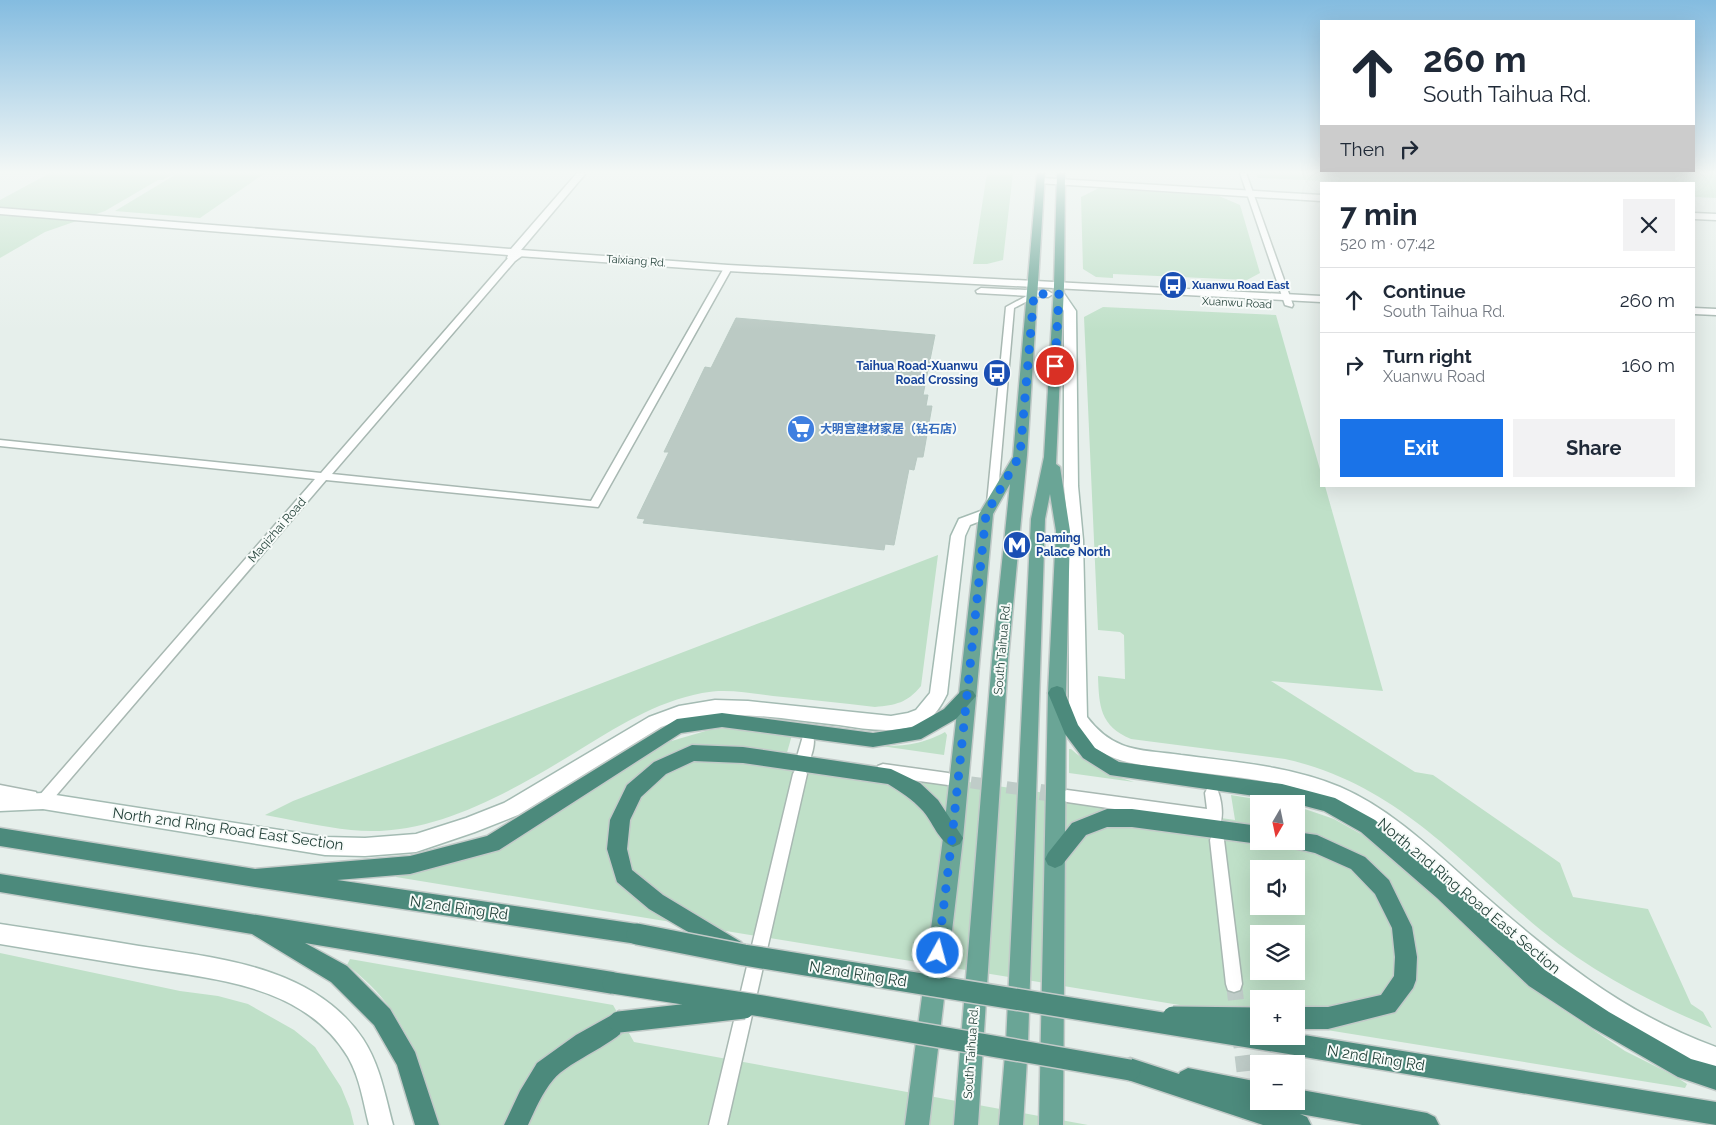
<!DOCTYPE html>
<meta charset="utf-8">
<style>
:root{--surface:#fff;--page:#f2f2f3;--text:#1f2937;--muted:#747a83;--line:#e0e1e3;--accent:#1a73e8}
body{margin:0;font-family:Raleway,"Noto Sans SC",sans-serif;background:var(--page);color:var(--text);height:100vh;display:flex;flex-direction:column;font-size:19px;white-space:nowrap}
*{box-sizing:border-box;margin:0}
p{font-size:16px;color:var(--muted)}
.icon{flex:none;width:28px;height:28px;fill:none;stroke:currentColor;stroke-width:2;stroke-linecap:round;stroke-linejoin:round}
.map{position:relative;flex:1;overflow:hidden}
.sheet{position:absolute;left:1320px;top:182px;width:375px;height:305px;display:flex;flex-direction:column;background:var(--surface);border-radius:0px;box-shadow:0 5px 20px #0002}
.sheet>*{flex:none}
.top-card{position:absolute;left:1320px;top:20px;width:375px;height:152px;border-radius:0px;box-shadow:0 5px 20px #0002;background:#fff;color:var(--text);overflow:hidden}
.needle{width:32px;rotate:189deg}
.controls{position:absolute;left:1250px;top:795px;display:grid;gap:10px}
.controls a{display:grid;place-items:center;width:55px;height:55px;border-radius:0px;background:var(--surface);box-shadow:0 5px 20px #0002;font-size:25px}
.pin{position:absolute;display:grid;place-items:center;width:42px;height:42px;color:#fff;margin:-21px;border:2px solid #fff;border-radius:50%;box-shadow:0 1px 5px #0007}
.me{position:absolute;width:55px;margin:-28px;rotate:7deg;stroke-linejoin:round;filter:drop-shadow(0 0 4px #0008)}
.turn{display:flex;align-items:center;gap:18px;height:105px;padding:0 20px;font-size:22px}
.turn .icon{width:65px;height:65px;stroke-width:2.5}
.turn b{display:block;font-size:35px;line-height:42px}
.then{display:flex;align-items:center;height:48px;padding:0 20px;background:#0003;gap:10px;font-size:19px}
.round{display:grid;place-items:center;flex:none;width:52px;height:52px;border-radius:0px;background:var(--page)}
.headline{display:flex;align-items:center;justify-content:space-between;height:85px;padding:0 20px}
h1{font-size:30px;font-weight:700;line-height:38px}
.cta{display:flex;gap:10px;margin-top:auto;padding:10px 20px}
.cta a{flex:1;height:58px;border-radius:0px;background:var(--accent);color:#fff;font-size:20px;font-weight:700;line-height:58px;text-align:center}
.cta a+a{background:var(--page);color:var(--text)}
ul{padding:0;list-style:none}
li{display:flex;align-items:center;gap:15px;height:65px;padding:0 20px;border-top:1px solid var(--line)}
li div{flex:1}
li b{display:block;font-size:19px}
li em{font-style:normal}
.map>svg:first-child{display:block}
.green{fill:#bfe0c8;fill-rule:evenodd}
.building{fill:#bbcac4;stroke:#b8c9c2}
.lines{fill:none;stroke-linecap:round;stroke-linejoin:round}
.minor-tunnel-far1{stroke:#bfccc8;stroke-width:12;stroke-dasharray:12 6;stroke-linecap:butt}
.minor-tunnel{stroke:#bfccc8;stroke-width:16;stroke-dasharray:16 8;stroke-linecap:butt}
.minor-casing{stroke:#a8b8b2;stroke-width:3}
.tertiary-casing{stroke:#a8b8b2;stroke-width:3}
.secondary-casing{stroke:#a4bbb3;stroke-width:3}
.primary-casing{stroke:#c2cac8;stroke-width:3}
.trunk-casing{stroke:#c2cac8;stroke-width:3}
.minor{fill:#fff;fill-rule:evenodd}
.tertiary{fill:#fff;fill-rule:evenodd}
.secondary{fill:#fff;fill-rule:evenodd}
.primary{fill:#6aa596;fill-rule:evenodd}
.trunk{fill:#4c8a7c;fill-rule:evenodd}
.trunk-bridge-casing{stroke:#c2cac8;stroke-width:24;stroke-linecap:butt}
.trunk-bridge{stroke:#4c8a7c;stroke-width:21}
.route{stroke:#1a73e8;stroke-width:9;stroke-dasharray:0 16.2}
.labels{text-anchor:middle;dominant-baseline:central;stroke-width:4;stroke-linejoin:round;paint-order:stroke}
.far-street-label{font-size:11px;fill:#24423a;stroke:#f7fbf9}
.far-transit-label{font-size:11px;font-weight:bold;fill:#164399;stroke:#f7fbf9;text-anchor:start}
.transit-label{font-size:12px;font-weight:bold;fill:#164399;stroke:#f7fbf9;text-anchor:end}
.shop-label{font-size:12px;font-weight:bold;fill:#366cbe;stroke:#f7fbf9;text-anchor:start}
.street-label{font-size:12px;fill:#24423a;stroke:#f7fbf9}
.near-street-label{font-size:15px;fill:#24423a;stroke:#f7fbf9}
</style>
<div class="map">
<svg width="1716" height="1125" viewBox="0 0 1716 1125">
<rect width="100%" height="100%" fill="#e6efeb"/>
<!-- green -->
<path class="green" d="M50,173h125l-12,7h-5l-53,31 -60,21 -45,26v-58z
M178,173h87l-65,45 -85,-7z
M987,173h26l-10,87 -16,4h-14z
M1256,173h460v25l-22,-1v-13h-300l-136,-6z
M1099,188l120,8 21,9 20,68 -13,7 -134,-6v4l-17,-1 -13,-8 -2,-72z
M1103,307l173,8 45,158v13h4l58,205 -112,-10 144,91 18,3 127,88 13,34 75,12 43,95 12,8 9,16c-60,-25 -119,-55 -170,-97 -84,-70 -145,-147 -257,-172l-154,-20c-31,-13 -32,-33 -33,-63l27,3 -1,-44 -4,-3 -22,-2 -14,-313z
M938,555l-17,131c-14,17 -25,19 -46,21 -34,-4 -68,-8 -102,-11 -23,-3 -48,-8 -71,-3 -47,9 -87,35 -126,59 -66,40 -145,87 -225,78 -29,-3 -58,-10 -86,-15l28,-14z
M737,727l55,8 -6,21 449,64 -4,-25 55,9h-27v37h37v-35l38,13 27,15 28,22 156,142 80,53 48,24 14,9 -2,4 -389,-63v-26h-37v19l-863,-141 1,-3 47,-10 203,-112 21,-10 41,-12zM1259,869h37v37h-37zM1259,934h37v37h-37z
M945,732l2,3 -3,20 -63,-9c25,0 42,-2 64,-14z
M1069,749h2c22,19 36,25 63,33l-65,-9z
M0,953l180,38 38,5 30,8 46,26 21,17 26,40 9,22 4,16h-354z
M350,959l263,46 21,37 454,83h-652c-20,-70 -28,-113 -89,-160z"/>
<!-- building -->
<path class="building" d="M736,318l199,17 -12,60h5l-2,11h6l-9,51h-6l-3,13 -5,-1 -15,76 -9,-1 -1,6 -241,-27 2,-4 -8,-1 32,-66h-5l41,-85 6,1z"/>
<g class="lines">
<!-- minor-tunnel-far1 -->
<path class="minor-tunnel-far1" d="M953,780l96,13"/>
<!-- minor-tunnel -->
<path class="minor-tunnel" d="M1040,792l21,3
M1234,984l17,141"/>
<defs>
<path id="minor" d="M1240,173h6l47,132 -1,2 -7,-2z
M519,251l7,2 -11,8 -183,213 259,27 133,-233 7,-2 1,2 -134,239 -272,-27 -278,325 -5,2 -5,-2 -2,-4 2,-4 277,-318 -315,-33v-6l321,33 188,-216z
M1034,292l4,2 -1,2 -23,12 -17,195 -5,3 -5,-3 19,-196z
M808,734l5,2c3,7 -2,21 -5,28l-5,2 -5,-2 -2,-4 7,-24z
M883,764l65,9 5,2 2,4 -2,4 -5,2 -65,-9 -5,-2 -2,-4 2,-4z
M800,768l5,2 2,4 -80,351h-18l84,-351 2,-4z
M1212,787l5,2c4,8 7,26 3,35l-5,1 -5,-2 -143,-21 -5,-2 -2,-4 2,-4 5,-2 140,19 -2,-16 2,-4z
M1217,833l5,2 2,5 18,144 -2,6 -6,2 -6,-2 -2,-6 -16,-144 2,-5z"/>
<path id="tertiary" d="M577,173h9l-65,77 207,15 593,31v6l-593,-31 -210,-15 -2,4 -4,1 -5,-3 1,-3 -508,-41v-6l511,41z
M1041,178l280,17v6l-283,-18 -1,-2z
M1694,213l22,1v6l-22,-1z
M981,288l67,3 5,3 -5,3 -71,-4 -1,-2z
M1694,308l22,1v6l-22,-1z
M0,785l36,7 2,6 -2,6 -7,2 -29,-5z"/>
<path id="secondary" d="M1059,291l4,1 13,19 2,175 5,54 4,177c9,12 20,22 35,28 17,7 40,7 59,10 53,7 109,11 159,32 53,23 95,65 138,103 76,66 142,122 238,157v22c-27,-10 -55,-20 -80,-33 -57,-31 -107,-74 -155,-117 -44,-40 -87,-86 -141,-114 -50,-26 -112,-28 -166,-36 -23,-3 -46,-4 -67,-14 -16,-7 -30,-21 -38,-36v-179l-5,-54v-175l-10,-17z
M986,509l5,2 2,3 -2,3 -21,8 -5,11 -18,158c-6,12 -12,23 -25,29 -26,12 -55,6 -83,2 -60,-6 -119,-20 -178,2l-143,88 -43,17 -59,20 -51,4 -40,-1 -282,-46 -43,2v-16l43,-2 282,44 40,1 51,-4 50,-16 38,-15 145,-86 30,-11 36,-6 33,1 143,15 17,-3 8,-3 14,-17 21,-157 8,-17z
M0,924c46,7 93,14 139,22 79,12 175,20 224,93 17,26 22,56 30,86h-24c-6,-24 -9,-47 -21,-68 -44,-73 -135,-78 -209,-90 -46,-8 -93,-15 -139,-23z"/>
<path id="primary" d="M1037,173h8l-18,282 -19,205 -30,465h-24l38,-465 18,-176 -17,30 -30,324 -34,287h-24l38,-287 36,-324 34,-57z
M1057,173h8l-1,113 -8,178 4,3 10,64 -4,162 -3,432h-24l9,-432 8,-162 -6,-37 -5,25 -17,524 -5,82h-24l7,-82 25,-524 13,-62 10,-171z"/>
<path id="trunk" d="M1057,686l6,2 15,37 17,23 24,14 163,22 53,14 40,22 76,64 94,86 64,42 82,47 25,7v24l-38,-13 -85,-49 -64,-42 -92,-88 -76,-66 -37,-21 -42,-11 -172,-25 -27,-17 -18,-24 -17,-41 3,-5z
M967,689l6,2 3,5 -20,23 -35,20 -48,8 -151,-20 -41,6 -182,117 -89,24 -73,6 300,44 7,3 3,7 -3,7 -7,3 -382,-57 -255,-41v-18l255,41 155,-13 77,-20 190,-117 45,-6 151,20 39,-6 32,-18 17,-18z
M692,745l51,2 148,22 29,14 18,17 25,38 -3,6 -7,3c-15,-6 -20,-25 -30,-36 -11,-12 -22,-19 -35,-27l-145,-21 -49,-2 -28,13 -25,23 -11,23 -3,29 5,21 31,25 78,47 4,7 -4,7 -7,3 -85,-50 -32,-27 -10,-33 3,-29 17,-35 27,-23z
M1107,809h25l127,17v15h7l-7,3 -127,-17h-25l-21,8 -24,30 -7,3 -7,-3 -3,-6 3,-6 24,-30z
M1296,832l21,3 48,22 24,23 23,47 5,30 -1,23 -3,8 -18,24 -67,17h-32v-22h32l53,-12 13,-19 1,-19 -3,-29 -17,-34 -24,-25 -36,-16 -26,-6 -3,-6h10z
M0,874l613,98 8,3 3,8 -3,8 -8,3 -308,-51 42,23 43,43 25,43 24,73h-24l-18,-60 -23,-40 -43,-43 -79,-48 -252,-42z
M619,1011l8,3 3,8c-8,20 -61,38 -77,58 -11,13 -18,30 -25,45h-24l16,-34 17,-28 39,-28z
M1304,1035l412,67v23l-412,-68 -8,-3 -3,-8 3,-8z
M1130,1058l49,16 1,-2 8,-4 71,14v19h9l-1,2 22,7 -5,-9h12v-12l131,24 8,4 4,8h-77l-62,-11 7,3 4,8h-48l-141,-47 -4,-8 4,-8z"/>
</defs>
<!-- minor casing -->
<use href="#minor" class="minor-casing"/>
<!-- tertiary casing -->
<use href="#tertiary" class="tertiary-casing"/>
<!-- secondary casing -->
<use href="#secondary" class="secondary-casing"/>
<!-- primary casing -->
<use href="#primary" class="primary-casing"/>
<!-- trunk casing -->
<use href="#trunk" class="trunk-casing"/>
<!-- minor -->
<use href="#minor" class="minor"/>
<!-- tertiary -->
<use href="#tertiary" class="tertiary"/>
<!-- secondary -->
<use href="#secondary" class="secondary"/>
<!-- primary -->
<use href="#primary" class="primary"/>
<!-- trunk -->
<use href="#trunk" class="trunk"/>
<defs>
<path id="trunk-bridge" d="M637,934l107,21 560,91
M613,983l149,23 368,64
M1173,1017l86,1
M619,1022l125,-14"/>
</defs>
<!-- trunk-bridge casing -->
<use href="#trunk-bridge" class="trunk-bridge-casing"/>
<!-- trunk-bridge -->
<use href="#trunk-bridge" class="trunk-bridge"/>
</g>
<!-- sky -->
<linearGradient id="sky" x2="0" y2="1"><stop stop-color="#84bce0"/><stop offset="0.52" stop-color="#f4f8f6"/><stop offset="1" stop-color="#f4f8f6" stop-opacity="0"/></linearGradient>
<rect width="1716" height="331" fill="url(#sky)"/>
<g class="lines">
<!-- route -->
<path class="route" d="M938,953l14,-115 34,-324 34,-59 14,-161h25l-4,72"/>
</g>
<!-- icons -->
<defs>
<symbol id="bus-disc" viewBox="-11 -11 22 22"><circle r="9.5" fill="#1a4fb4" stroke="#f7fbf9"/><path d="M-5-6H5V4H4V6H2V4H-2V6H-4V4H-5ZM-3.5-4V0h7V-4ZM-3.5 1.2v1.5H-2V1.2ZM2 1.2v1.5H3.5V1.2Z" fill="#fff"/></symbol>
<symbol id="supermarket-disc" viewBox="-11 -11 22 22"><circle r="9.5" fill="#3f7fe0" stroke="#f7fbf9"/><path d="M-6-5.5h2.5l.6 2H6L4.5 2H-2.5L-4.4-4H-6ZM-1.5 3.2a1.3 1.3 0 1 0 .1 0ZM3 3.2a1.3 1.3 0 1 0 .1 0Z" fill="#fff"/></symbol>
<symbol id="metro-disc" viewBox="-11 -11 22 22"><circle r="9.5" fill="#1a4fb4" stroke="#f7fbf9"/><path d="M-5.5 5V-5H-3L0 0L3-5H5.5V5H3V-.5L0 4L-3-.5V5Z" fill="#fff"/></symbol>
</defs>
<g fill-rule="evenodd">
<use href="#bus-disc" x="1157" y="269" width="32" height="32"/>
<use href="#bus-disc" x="981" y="357" width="32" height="32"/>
<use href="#supermarket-disc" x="785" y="413" width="32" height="32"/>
<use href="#metro-disc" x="1001" y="529" width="32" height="32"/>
</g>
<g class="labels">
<!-- far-street labels -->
<g class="far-street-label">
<text transform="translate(636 261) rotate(4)">Taixiang Rd.</text>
<text transform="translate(1237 303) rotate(3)">Xuanwu Road</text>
</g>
<!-- far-transit labels -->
<g class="far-transit-label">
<text x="1192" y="285">Xuanwu Road East</text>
</g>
<!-- transit labels -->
<g class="transit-label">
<text x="978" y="366">Taihua Road-Xuanwu<tspan x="978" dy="14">Road Crossing</tspan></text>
<text x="1036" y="538" text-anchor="start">Daming<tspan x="1036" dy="14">Palace North</tspan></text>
</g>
<!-- shop labels -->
<g class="shop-label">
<text x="820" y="429">大明宫建材家居（钻石店）</text>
</g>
<!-- street labels -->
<g class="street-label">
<text transform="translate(277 530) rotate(-49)">Maqizhai Road</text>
<text transform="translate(1002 649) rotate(-85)">South Taihua Rd.</text>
<text transform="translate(971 1053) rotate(-86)">South Taihua Rd.</text>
</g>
<!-- near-street labels -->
<g class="near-street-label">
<text transform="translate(228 829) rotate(8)">North 2nd Ring Road East Section</text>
<text transform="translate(1469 896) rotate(40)">North 2nd Ring Road East Section</text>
<text transform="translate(459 908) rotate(8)">N 2nd Ring Rd</text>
<text transform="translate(858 974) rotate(9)">N 2nd Ring Rd</text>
<text transform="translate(1376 1058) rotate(9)">N 2nd Ring Rd</text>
</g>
</g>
</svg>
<div class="controls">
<a><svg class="needle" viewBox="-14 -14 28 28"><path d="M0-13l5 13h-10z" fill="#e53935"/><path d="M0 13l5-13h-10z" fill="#747a83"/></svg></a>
<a><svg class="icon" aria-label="sound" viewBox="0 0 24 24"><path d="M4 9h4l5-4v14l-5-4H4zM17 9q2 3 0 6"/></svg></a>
<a><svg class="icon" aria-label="layers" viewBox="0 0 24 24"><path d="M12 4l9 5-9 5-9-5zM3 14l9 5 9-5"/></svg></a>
<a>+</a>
<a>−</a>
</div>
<div class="pin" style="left:1055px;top:366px;background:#d93025"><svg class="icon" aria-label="arrive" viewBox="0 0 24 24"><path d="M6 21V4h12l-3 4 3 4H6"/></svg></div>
<svg class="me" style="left:938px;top:953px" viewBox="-20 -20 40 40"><circle r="17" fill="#1a73e8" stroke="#fff" stroke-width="3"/><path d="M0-11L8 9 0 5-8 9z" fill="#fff"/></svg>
<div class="top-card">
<div class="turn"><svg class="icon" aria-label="ahead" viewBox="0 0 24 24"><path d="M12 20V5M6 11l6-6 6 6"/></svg><div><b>260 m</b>South Taihua Rd.</div></div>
<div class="then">Then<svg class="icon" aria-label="right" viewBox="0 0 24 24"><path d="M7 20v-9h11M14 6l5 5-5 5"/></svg></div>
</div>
<section class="sheet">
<div class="headline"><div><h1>7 min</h1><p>520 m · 07:42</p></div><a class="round"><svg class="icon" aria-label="close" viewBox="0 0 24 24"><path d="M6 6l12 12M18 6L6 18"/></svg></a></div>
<ul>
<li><svg class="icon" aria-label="ahead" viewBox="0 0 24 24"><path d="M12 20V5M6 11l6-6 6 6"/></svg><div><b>Continue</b><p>South Taihua Rd.</p></div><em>260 m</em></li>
<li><svg class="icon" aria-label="right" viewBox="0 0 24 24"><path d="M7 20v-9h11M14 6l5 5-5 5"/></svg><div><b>Turn right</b><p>Xuanwu Road</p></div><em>160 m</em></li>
</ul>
<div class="cta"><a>Exit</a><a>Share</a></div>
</section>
</div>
